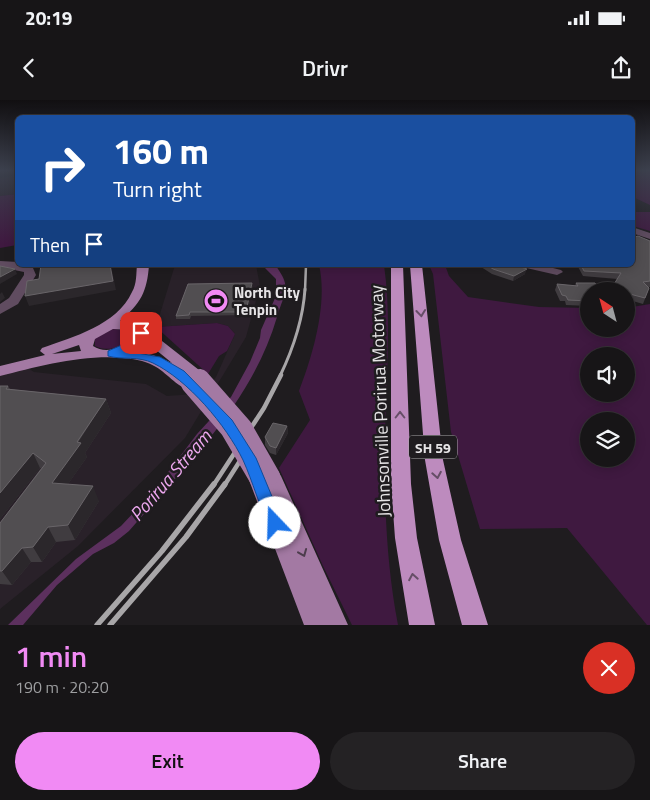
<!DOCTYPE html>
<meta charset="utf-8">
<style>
:root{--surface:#171517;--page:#242224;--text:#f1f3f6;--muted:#9e9fa1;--line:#363436;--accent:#f18af4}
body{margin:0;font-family:"Titillium Web",sans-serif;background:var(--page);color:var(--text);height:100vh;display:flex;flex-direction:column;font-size:19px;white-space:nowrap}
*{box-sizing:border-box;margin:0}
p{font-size:16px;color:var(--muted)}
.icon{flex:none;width:28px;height:28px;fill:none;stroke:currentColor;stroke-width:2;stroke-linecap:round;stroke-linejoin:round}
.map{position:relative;height:525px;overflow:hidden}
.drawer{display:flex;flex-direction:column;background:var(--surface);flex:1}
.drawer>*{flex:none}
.hud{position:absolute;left:15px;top:15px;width:620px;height:152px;border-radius:8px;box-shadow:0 2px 12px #0003,0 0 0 1px var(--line);background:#1a4fa0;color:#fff;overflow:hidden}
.needle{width:32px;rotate:324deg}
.tools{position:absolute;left:580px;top:182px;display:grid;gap:10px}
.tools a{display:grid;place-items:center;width:55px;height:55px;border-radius:50%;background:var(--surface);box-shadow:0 2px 12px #0003,0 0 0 1px var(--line);font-size:25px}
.pin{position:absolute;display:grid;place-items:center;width:42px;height:42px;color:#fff;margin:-21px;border-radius:10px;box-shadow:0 2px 8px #0006}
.me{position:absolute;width:55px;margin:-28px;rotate:339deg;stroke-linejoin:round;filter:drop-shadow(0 0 4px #0008)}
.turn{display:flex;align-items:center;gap:18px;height:105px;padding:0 15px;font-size:22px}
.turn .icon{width:65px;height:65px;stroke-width:2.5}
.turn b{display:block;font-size:35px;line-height:42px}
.then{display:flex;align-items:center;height:48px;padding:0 15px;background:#0003;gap:10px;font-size:19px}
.round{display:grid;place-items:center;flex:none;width:52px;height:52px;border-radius:26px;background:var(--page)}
.summary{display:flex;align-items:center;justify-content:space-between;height:85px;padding:0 15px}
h1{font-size:30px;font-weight:600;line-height:38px;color:var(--accent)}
.cta{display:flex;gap:10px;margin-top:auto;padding:10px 15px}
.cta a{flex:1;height:58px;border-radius:30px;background:var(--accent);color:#111;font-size:20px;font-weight:600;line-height:58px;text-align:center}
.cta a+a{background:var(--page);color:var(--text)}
.status{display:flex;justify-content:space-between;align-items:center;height:35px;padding:0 25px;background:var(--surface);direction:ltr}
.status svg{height:14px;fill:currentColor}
header{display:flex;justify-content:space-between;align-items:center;height:65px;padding:0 15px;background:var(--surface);font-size:22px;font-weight:600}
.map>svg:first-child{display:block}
.built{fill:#292129}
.green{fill:#3f1940;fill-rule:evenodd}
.water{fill:#5c305e}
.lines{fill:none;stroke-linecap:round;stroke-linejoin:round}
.minor{fill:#604c60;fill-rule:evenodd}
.major{fill:#a379a3;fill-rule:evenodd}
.highway{fill:#bd8bbe;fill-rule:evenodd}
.rail-far3{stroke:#a8a6a8;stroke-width:2.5}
.rail-far2{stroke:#a8a6a8;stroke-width:3}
.rail-far1{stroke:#a8a6a8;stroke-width:4.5}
.rail{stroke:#a8a6a8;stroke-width:5.5}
.major-bridge{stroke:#a379a3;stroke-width:18}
.wall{fill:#403c40}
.shaded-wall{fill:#2b272b}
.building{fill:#514e51;stroke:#696569}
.oneway{stroke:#664e67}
.oneway2{stroke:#4d3d4d}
.route{fill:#1a73e8;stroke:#114b97}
.labels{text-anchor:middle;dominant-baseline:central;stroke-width:5;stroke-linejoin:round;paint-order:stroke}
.shield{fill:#1f1c1f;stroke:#aaa8aa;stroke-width:1}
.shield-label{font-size:14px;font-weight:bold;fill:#e6e4e6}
.poi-label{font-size:15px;font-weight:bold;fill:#e6e4e6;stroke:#1f1c1f;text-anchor:start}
.near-street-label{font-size:18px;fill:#e6e4e6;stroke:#1f1c1f}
.near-water-label{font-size:19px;font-style:italic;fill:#eca7ee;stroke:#1f1c1f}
</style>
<div class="status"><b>20:19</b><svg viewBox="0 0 49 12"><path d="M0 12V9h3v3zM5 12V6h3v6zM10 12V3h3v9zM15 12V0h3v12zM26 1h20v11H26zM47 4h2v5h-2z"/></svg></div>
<header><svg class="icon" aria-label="back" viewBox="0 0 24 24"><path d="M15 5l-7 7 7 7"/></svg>Drivr<svg class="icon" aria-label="share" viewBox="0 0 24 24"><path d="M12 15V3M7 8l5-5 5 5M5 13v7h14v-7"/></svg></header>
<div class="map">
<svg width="650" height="525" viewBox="0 0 650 525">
<rect width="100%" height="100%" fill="#1f1c1f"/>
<!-- built -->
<path class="built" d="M17,75v19l-17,2v-18z
M175,165h81l4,21 -14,51 -61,101 -107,108 -78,63v-233l26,-9 8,5 112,12 21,12 28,-2 11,-5 10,-12 19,-43 -7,-8 -11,-3 -61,4z"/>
<!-- green -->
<path class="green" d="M632,70h18v35l-17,-8z
M17,94v51l-17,3v-52z
M632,112h18v19l-17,-5z
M319,165h65c8,56 2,114 1,171 -1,64 1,126 13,189h-46l-29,-59 -44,-98 31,-48 -11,-29c14,-36 29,-88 20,-126z
M429,165h16l4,11 19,21 71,10 50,1v21h37v-21l24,-4v321h-3l-80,-97 -87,1 -29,-97 -18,-158zM589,256h37v38h-37zM589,321h37v38h-37z
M217,223l11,3 7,8 -8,17 -8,5 -11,18 -52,-47z
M113,229l13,1 6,4v4c-9,10 -25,14 -37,8v-8z"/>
<!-- water -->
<path class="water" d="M262,165h13c18,23 9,28 2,52 -25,86 -91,148 -148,214l-15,12 -21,11 -36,31 -34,40h-15l68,-66 45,-33 32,-34 44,-58 34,-37 19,-35 10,-24 1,-8 15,-34v-17z"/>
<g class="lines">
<!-- minor -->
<path class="minor" d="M632,127l18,6v6l-18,-6z
M0,161l18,1v3l15,3 3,7 -18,29 -18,10v-10l9,-6 15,-23v-3l-24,-5z
M520,165h21l20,5 2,2 -6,3 -35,-8z"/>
<!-- major -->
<path class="major" d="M137,165h12c-2,27 -8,38 -29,56l19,2 60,47 3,3 -3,3 -7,1 6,7 -2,4c-4,1 -8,2 -12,0 -16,-9 -21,-21 -42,-27 -43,-11 -100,4 -142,15v-10l45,-11 -5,-4 2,-3c31,-11 75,-23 90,-56 5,-9 4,-18 5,-27zM113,229l17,1 4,4 -1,3c-10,10 -26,18 -40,9l2,-7zM145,241l27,22 -19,-8 -20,-4zM79,245l2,6 -29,3z
M271,368l7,3 3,5 67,149h-44l-55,-145 3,-5 11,-2z"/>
<!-- highway -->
<path class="highway" d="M391,165h12l8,219 6,54 18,87h-26l-14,-87 -4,-54z
M410,165h12l21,195 18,80 27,85h-26l-23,-85 -14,-80z"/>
<!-- rail-far3 -->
<path class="rail-far3" d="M305,191l1,-26"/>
<!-- rail-far2 -->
<path class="rail-far2" d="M280,276c13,-27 23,-56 25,-87"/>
<!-- rail-far1 -->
<path class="rail-far1" d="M213,386l51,-78 17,-33
M224,386l28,-44"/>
<!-- rail -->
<path class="rail" d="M97,525l65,-74 52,-67
M110,525l76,-88 39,-53"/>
<!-- major-bridge -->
<path class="major-bridge" d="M200,278l43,49 28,49
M190,284l39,45 30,51"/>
</g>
<!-- wall -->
<path class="wall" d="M650,141v46h-2l1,1 -6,16 -17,-5v-8h-16l7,-12 -34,-3 -6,-11h55z
M478,165h36l11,9 -12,7 -21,-7z
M576,183l13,8v15l-23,-1 -1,-4h-5l-5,-11 2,-6 18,2z
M253,186l-6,29 -56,1 -1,3h-14v-3z
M0,286h8l2,3 96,10 5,14 -26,40 2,4 -19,27 31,17 -24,39 -19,2 -14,20h-11l-19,23 -12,-1v-61l41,-55h-1l-40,51z
M287,326l1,7 -12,22 -6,-2 -5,-8v-8z"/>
<!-- shaded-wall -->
<path class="shaded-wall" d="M110,165h8l-7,1 5,24 -87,16 -4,-10z
M15,169l2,5 -17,10v-7z
M527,169l-2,5 -12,7 1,-5z
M252,183l1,3 -6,29 -1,-3z
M2,192l3,6 -5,4v-8z
M106,299l5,14 -26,40 2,4 -28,40 -7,-14z
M287,326l1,7 -12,22v-7z
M33,353l7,15 -40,51v-26z
M93,386l6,15 -24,39 -7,-15z
M48,427l8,15 -14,20 -9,-15z
M22,448l9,14 -19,23 -10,-14z"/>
<!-- building -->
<path class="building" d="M638,136l12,5v40l-7,1 6,6 -4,10 -19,-5v-2h-7l-8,-2 10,-16 -37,-2 -3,-6h51v-27z
M41,165h69l3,16 -88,15 2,-15 12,-2z
M487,165h27l13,4 -13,7 -21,-7z
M0,166l15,3 -15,8z
M252,183l-6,29h-56l-1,3 -13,1 12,-32z
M576,183h19l5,8h-11v10l-21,-1 -2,-4 -4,-1 -5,-11 21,2z
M0,286h8l-2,3 100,10 -29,43 4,1 -29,40 41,3 -25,39 -20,2 -15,20 -11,1 -20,23h-2v-48l46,-60 -13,-10 -33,40z
M273,323l14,3 -11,22 -6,-2 -5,-9z"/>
<!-- one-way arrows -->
<defs><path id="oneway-chevron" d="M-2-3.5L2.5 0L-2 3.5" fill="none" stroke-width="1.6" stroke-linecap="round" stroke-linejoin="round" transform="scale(1.25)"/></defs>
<g class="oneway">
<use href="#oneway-chevron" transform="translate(421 213) rotate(84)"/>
<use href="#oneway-chevron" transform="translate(400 315) rotate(-90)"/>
<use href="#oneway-chevron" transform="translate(437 375) rotate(80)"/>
<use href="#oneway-chevron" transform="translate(413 477) rotate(-100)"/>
</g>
<use class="oneway2" href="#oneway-chevron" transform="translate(303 453) rotate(68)"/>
<!-- sky -->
<linearGradient id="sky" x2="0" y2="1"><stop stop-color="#110f11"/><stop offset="0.49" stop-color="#3c404d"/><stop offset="1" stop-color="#3c404d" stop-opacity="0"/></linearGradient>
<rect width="650" height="144" fill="url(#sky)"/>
<!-- route -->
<path class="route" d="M141,230l5,3 -6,13 -14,5 34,6 24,14 48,49 24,38 27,65 -2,5 -6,2 -5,-2c-11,-22 -17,-46 -27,-68 -17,-35 -55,-80 -90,-97 -14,-7 -31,-3 -45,-7v-5l23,-10 6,-10z"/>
<!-- icons -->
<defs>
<symbol id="stadium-disc" viewBox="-11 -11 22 22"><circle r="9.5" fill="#f18af4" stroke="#1f1c1f"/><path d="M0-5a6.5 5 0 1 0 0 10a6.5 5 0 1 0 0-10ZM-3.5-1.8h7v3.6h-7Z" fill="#111"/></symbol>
</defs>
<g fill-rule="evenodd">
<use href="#stadium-disc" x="202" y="187" width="28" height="28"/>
</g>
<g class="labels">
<!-- shield labels -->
<rect class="shield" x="409" y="335.5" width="48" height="23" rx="4"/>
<g class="shield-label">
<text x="433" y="347">SH 59</text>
</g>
<!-- poi labels -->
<g class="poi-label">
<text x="234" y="192">North City<tspan x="234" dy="17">Tenpin</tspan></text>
</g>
<!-- near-street labels -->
<g class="near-street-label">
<text transform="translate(380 301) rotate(-92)">Johnsonville Porirua Motorway</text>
</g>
<!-- near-water labels -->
<g class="near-water-label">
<text transform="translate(170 375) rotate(-49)">Porirua Stream</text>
</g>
</g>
</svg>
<div class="tools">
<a><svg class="needle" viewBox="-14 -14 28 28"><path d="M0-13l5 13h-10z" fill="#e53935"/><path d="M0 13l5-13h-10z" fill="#9e9fa1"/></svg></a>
<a><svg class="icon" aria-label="sound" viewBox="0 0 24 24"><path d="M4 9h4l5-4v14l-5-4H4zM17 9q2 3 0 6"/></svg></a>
<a><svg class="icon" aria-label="layers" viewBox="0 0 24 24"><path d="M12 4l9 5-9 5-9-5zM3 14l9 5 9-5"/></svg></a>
</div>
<div class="pin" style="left:141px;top:233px;background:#d93025"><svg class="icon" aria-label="arrive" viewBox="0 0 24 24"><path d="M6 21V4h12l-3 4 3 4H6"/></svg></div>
<svg class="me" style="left:275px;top:423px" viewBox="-20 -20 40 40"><circle r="19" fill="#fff"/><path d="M0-13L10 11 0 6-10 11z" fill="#1a73e8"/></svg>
<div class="hud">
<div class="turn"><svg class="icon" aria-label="right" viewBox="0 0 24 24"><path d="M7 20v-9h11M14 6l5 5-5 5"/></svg><div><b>160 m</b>Turn right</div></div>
<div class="then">Then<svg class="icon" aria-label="arrive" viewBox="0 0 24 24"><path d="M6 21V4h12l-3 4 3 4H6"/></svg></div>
</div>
</div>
<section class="drawer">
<div class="summary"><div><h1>1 min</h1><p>190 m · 20:20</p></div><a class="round" style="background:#d93025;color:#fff"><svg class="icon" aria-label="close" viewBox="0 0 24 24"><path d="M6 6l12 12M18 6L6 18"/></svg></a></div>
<div class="cta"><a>Exit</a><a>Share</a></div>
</section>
